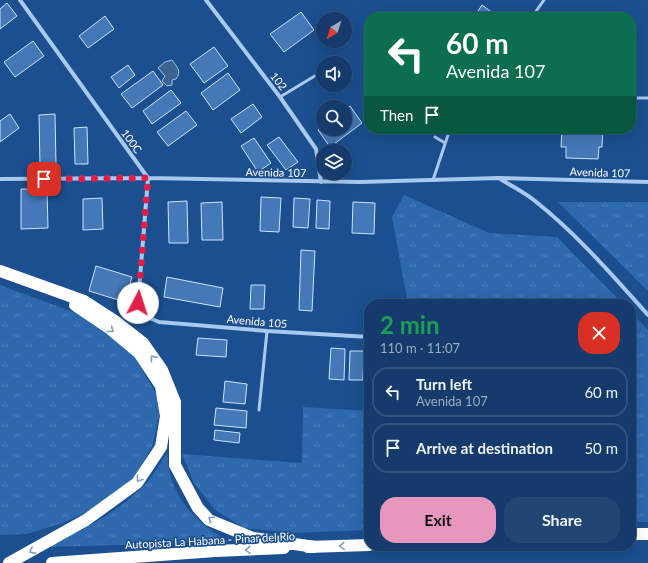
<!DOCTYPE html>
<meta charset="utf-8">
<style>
:root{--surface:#143b6b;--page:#214673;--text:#f1f3f6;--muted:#9dadc1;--line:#33557e;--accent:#e797bd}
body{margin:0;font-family:Lato,sans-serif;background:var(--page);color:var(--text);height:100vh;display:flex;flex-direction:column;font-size:15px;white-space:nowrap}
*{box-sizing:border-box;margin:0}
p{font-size:13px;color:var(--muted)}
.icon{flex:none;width:22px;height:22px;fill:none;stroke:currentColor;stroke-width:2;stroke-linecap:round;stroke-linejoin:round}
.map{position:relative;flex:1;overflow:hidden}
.drawer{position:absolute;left:364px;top:299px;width:272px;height:252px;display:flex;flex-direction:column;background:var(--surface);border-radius:16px;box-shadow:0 4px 16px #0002,0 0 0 1px var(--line)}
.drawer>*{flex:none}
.banner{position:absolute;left:364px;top:12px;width:272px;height:122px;border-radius:16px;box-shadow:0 4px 16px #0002,0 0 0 1px var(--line);background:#0b6e4f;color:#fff;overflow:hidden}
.needle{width:26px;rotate:218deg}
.fabs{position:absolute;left:316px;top:12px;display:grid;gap:8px}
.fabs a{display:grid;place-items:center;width:36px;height:36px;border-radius:50%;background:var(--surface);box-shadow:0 4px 16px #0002,0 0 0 1px var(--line);font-size:20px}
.pin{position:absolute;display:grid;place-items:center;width:34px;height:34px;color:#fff;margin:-17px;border-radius:8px;box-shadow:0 2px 6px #0006}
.me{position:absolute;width:44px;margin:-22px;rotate:5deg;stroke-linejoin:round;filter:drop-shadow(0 0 3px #0008)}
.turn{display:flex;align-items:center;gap:14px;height:84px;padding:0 16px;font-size:18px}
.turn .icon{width:52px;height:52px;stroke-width:2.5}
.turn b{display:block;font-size:28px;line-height:34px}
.then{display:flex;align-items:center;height:38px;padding:0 16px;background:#0003;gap:8px;font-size:15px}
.round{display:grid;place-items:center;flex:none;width:42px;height:42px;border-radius:16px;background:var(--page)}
.head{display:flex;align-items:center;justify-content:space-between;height:68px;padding:0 16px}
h1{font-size:24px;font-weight:700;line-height:30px;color:#1e9e55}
.action{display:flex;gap:8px;margin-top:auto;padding:8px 16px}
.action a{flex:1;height:46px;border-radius:16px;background:var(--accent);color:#111;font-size:16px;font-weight:700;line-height:46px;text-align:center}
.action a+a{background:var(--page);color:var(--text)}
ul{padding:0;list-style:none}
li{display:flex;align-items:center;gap:12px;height:50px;margin:0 8px 6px;padding:0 8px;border:2px solid var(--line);border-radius:16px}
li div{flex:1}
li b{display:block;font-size:15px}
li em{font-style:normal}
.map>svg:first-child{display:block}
.grass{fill:url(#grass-tufts)}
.water{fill:#3c6290;stroke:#9cc4f0}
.building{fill:#4478b7;stroke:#cfe3fa}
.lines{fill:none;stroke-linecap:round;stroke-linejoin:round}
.service{stroke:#a9c9ee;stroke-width:3}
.minor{stroke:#a9c9ee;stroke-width:4}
.motorway{stroke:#fff;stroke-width:12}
.oneway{stroke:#829ec1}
.route{stroke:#e11d48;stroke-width:7;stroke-dasharray:0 12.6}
.labels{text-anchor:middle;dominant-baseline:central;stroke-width:3.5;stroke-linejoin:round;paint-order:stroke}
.street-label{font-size:11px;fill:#fff;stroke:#1b4f8f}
</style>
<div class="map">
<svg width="648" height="563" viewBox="0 0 648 563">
<defs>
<pattern id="grass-tufts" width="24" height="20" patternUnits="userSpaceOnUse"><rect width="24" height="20" fill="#2e69ad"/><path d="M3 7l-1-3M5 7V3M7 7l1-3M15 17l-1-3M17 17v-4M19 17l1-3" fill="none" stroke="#4d80b9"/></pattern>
</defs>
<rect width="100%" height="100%" fill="#1b4f8f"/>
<!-- grass -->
<path class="grass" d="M404,195l85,38 68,4 66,67h-215l-16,-87z
M558,202h90v89z
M0,285l76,28 55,38 30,51 -8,43 -21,36 -39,28 -30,14 -36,11 -27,1z
M631,312l17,18v192h-17z
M303,407l66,4v119l-78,3 -47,-5 -29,-18 -21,-27 -12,-29 120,9z
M167,453c2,10 2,23 7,33 11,26 32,42 55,56l-182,5c37,-18 75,-36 103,-68 6,-8 11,-18 17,-26z"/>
<!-- water -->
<path class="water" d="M172,60c5,7 10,11 4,19l-4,1v5l-5,1 -5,-5 3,-5 -7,-8 7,-6z"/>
<!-- building -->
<path class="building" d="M7,3l10,13 -17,13v-20z
M482,5l16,12h-24z
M301,12l13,18 -30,22 -14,-18z
M105,16l9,13 -26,19 -9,-12z
M33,41l11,15 -29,21 -11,-15z
M214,47l14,19 -24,17 -14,-19z
M128,65l7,10 -16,13 -8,-11z
M153,71l10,14 -31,23 -11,-14z
M228,73l12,17 -27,20 -12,-17z
M171,90l10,13 -29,21 -9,-13z
M253,104l9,13 -21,16 -10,-14z
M350,106l12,17 -32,24 -12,-17 5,-4v3h22v-19z
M186,111l11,14 -29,21 -11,-14z
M10,114l9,14 -19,14v-21z
M55,114l1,51h-16l-1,-50z
M87,127l1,37h-13l-1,-36z
M562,129h41l-1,18h-3l-1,12 -32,-1v-11h-5z
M279,137l19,25 -12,8 -19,-25z
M254,138l17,25 -13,9 -17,-26z
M21,189h26l1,39 -27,1z
M261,197l20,1 -2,34 -19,-1z
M102,198l1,31 -20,1v-31z
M294,198l16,1 -2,29 -15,-1z
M317,200l13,1 -1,28 -13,-1z
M187,201l1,42h-19l-1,-41z
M222,202l1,38h-21l-1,-37z
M353,202l22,1 -1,31 -22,-1z
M301,250l14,1 -3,60 -13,-1z
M96,266l36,11 -7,25 -36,-11z
M167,277l56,11 -3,19 -56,-10z
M251,285h14l-1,24h-14z
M198,338l29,2 -1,17 -30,-2z
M331,348l14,1 -1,31 -15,-1z
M350,351h14l-1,29h-14z
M225,381l22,3 -2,20 -22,-2z
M216,408l31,3 -1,17 -32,-3z
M215,430l25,3 -1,10 -25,-3z"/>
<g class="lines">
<!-- service -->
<path class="service" d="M532,17l12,-17
M336,63l4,-2
M280,97l43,-26
M631,98h17
M435,137l10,6
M433,180l17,-51
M259,410l8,-79"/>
<!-- minor -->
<path class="minor" d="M20,0l128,178 -10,125 7,13 14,6 108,9 102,6
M206,0l74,97 36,52 5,33
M499,178c12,8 25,14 36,23 42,33 78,75 113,114
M0,179l148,-1 212,4 139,-4 149,4"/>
<!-- motorway -->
<path class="motorway" d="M0,271l84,30 31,20 28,22 19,27 13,32v63l23,43 11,12 44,18 62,9
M631,534h17
M308,547l61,-2
M9,563l77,-43 51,-37 24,-36 5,-31 -5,-30 -22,-33 -30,-25 -34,-23
M52,563l163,-12 69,-3"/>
</g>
<!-- one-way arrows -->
<defs><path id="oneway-chevron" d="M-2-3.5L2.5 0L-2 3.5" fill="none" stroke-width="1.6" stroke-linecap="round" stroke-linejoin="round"/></defs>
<g class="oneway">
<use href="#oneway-chevron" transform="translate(111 330) rotate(38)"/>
<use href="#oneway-chevron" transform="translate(153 358) rotate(-126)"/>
<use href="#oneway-chevron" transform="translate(139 479) rotate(127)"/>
<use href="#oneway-chevron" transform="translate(211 519) rotate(-145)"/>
<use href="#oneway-chevron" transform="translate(342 546) rotate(178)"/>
<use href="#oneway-chevron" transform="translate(248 550) rotate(178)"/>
<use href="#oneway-chevron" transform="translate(32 551) rotate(151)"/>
</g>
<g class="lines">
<!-- route -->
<path class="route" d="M44,179l104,-1 -10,125"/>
</g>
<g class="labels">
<!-- street labels -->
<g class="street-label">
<text transform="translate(279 81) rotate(52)">102</text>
<text transform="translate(132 141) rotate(54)">100C</text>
<text transform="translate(276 172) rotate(1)">Avenida 107</text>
<text transform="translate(600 172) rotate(2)">Avenida 107</text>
<text transform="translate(257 321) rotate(5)">Avenida 105</text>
<text transform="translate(210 540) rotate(-3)">Autopista La Habana - Pinar del Río</text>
</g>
</g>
</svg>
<div class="fabs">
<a><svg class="needle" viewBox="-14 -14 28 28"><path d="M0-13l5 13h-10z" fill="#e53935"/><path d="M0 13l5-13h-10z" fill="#9dadc1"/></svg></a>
<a><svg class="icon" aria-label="sound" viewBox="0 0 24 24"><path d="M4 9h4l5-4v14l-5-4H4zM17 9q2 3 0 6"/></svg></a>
<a><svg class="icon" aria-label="search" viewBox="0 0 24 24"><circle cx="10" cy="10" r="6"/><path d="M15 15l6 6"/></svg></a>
<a><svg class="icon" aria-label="layers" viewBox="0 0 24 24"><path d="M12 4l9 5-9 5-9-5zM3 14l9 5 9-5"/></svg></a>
</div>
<div class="pin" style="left:44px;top:179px;background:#d93025"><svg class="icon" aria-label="arrive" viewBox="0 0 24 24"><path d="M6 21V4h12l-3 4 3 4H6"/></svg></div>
<svg class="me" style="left:138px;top:303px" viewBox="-20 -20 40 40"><circle r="19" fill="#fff"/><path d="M0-13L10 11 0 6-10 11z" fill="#e11d48"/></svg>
<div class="banner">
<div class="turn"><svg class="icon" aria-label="left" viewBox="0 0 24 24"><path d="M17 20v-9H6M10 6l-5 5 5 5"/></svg><div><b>60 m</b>Avenida 107</div></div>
<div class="then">Then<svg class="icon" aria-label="arrive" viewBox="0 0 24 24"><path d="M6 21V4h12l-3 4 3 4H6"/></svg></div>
</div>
<section class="drawer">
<div class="head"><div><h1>2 min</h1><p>110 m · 11:07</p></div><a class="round" style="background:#d93025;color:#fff"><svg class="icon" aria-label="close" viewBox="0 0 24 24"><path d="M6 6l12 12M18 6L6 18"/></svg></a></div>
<ul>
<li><svg class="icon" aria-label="left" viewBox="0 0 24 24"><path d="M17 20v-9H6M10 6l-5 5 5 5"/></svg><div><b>Turn left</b><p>Avenida 107</p></div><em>60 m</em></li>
<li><svg class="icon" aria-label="arrive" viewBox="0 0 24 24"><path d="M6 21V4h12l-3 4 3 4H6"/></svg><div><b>Arrive at destination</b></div><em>50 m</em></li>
</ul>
<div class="action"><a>Exit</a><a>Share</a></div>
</section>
</div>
